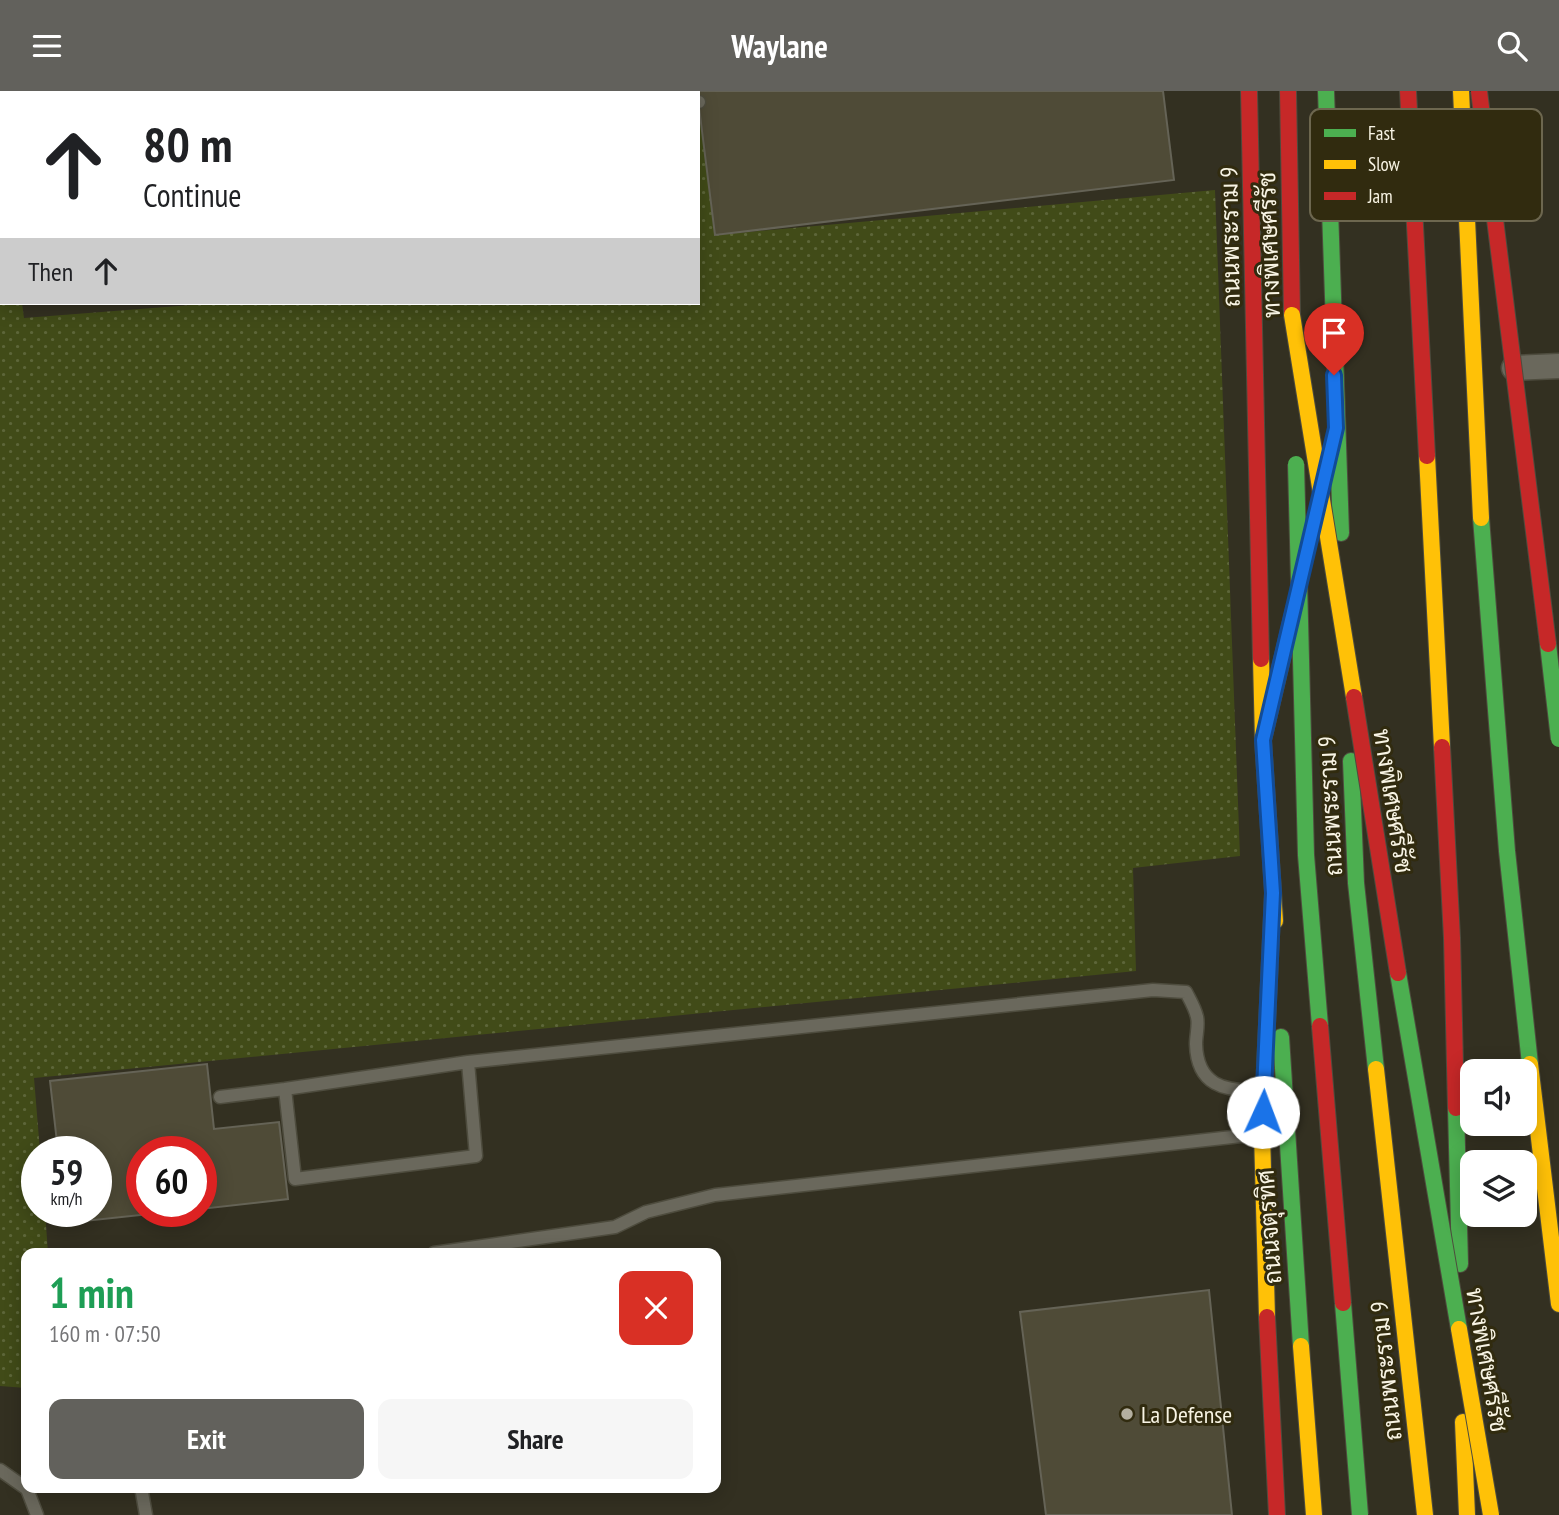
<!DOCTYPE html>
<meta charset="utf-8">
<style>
:root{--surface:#fff;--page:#f6f6f6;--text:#202124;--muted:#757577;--accent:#62615c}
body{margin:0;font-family:"PT Sans Narrow",Sarabun,sans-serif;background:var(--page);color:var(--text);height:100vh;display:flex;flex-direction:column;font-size:26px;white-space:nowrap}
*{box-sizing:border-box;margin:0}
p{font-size:23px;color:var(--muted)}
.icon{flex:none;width:38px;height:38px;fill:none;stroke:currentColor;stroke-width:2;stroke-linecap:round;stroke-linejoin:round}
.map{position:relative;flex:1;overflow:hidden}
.panel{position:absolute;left:21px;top:1157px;width:700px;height:245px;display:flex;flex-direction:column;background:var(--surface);border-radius:14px;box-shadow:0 4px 18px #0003}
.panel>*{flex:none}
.guide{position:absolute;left:0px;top:0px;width:700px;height:214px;box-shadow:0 4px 18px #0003;background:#fff;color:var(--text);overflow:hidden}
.controls{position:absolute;left:1460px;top:968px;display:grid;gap:14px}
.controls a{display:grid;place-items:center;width:77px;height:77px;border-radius:14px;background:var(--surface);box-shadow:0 4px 18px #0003;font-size:35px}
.speed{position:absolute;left:21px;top:1045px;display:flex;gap:14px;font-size:35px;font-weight:700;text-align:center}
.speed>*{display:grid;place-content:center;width:91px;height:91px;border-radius:50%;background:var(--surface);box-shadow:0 4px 18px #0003;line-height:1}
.speed small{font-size:18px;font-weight:400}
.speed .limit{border:10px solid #d22;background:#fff;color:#111}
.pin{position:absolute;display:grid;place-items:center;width:60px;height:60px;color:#fff;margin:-72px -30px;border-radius:50% 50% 50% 0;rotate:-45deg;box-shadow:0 0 7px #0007}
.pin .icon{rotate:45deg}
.me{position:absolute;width:77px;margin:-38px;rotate:2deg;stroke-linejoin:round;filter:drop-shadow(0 0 5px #0008)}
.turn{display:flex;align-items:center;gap:24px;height:147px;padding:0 28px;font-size:32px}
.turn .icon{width:91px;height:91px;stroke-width:2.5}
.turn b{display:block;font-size:49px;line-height:60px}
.then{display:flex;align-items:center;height:66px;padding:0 28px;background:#0003;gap:14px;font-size:26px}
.round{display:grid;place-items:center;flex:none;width:74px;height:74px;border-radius:14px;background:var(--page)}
.head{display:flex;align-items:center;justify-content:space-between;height:119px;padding:0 28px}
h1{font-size:42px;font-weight:700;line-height:52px;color:#1e9e55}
.button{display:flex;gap:14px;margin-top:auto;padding:14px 28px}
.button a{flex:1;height:80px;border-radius:14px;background:var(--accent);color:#fff;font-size:28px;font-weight:700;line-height:80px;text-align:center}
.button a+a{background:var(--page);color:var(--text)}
header{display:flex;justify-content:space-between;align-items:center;height:91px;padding:0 28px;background:var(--accent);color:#fff;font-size:32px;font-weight:700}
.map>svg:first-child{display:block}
.green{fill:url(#green-dots)}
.building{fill:#4f4b37;stroke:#656356;stroke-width:2}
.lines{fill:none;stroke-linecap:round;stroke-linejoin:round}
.lane-casing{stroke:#4e4c3e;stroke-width:15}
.street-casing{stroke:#4e4c3e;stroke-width:27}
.fast-casing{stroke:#4e4c3e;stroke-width:18}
.slow-casing{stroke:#4e4c3e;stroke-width:18}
.jam-casing{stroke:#4e4c3e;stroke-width:18}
.lane{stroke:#6a685c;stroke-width:12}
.street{stroke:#6a685c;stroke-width:24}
.fast{stroke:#4caf50;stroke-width:16}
.slow{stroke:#ffc107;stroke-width:16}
.jam{stroke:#c62828;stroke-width:16}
.fast-bridge-casing{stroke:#4e4c3e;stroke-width:18;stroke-linecap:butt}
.slow-bridge-casing{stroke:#4e4c3e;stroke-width:18;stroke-linecap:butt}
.jam-bridge-casing{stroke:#4e4c3e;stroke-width:18;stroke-linecap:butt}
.fast-bridge{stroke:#4caf50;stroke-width:16}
.slow-bridge{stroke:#ffc107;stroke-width:16}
.jam-bridge{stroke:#c62828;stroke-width:16}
.route-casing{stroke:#114b97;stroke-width:18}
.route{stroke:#1a73e8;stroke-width:12}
.poi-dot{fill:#b3afa0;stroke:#312b0f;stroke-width:2.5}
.labels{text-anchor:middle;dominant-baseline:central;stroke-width:6;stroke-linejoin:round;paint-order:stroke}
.street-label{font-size:24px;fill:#f8f4e4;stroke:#312b0f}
.poi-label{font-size:24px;fill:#f8f4e4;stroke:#312b0f;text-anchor:start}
.key{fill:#312b0f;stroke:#6d674f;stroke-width:2}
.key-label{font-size:19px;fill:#f8f4e4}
</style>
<header><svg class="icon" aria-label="menu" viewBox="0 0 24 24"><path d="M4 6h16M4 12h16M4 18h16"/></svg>Waylane<svg class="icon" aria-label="search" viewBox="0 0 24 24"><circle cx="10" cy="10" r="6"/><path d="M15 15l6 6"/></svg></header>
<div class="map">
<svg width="1559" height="1424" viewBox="0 0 1559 1424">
<defs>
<pattern id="green-dots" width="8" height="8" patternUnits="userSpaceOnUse" patternTransform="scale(1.75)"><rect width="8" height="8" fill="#414b18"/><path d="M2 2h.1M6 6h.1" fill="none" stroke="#5d6639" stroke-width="1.8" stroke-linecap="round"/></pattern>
</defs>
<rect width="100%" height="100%" fill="#333021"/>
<!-- green -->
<path class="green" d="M376,0h321v2h-320z
M698,9l17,135 500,-45 25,666 -107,12 3,103 -1102,107 6,73h-3v60h8l3,42h-22v135l-26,-2v-1209l2,126h20l2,15 193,-15h481z"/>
<!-- building -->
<path class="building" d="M697,0h466l11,89 -459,55z
M207,973l7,65 65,-7 9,77 -87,10v-58h-59v60h36l-112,12 -2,-12h32v-60h-38l-8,-70z
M1209,1199l23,225h-186l-26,-203z"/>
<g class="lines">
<defs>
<path id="lane" d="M698,11h1
M0,80l2,-1
M468,971l8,94 -181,23 -10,-90 183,-27 685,-72 33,2c4,8 9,16 11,25 2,8 -1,18 -1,27 1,41 28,48 64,46
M220,1006l65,-8
M434,1162l181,-26 31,-15 69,-17 544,-61
M0,1379l27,19 10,26
M141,1396l5,28"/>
<path id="street" d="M1514,277l45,-2"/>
<path id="fast" d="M1326,0l15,442
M1481,427l26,333 23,213
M1263,649l31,-131
M1351,670l5,122 20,186
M1281,946l20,309
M1456,1017l4,156"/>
<path id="slow" d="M1461,0l20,427
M1427,365l15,291
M1261,568l2,81 12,181
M1530,973l29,240
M1376,978l49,446
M1267,1226l-5,-184 11,-240
M1301,1255l13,169
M1463,1331l4,93"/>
<path id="jam" d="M1249,0l12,568
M1288,0l4,224
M1408,0l19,365
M1442,656l10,191 4,170
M1267,1226l10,198"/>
</defs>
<!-- lane casing -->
<use href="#lane" class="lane-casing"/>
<!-- street casing -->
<use href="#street" class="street-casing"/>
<!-- fast casing -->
<use href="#fast" class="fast-casing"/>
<!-- slow casing -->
<use href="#slow" class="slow-casing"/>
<!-- jam casing -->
<use href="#jam" class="jam-casing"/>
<!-- lane -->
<use href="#lane" class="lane"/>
<!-- street -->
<use href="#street" class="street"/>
<!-- fast -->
<use href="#fast" class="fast"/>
<!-- slow -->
<use href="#slow" class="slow"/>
<!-- jam -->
<use href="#jam" class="jam"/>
<defs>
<path id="fast-bridge" d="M1296,373l10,391 14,171
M1548,553l11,95
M1398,882l61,356
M1343,1212l17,212"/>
<path id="slow-bridge" d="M1292,224l62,382
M1459,1238l32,186"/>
<path id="jam-bridge" d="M1479,0l69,553
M1354,606l44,276
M1320,935l23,277"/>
</defs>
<!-- fast-bridge casing -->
<use href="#fast-bridge" class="fast-bridge-casing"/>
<!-- slow-bridge casing -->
<use href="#slow-bridge" class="slow-bridge-casing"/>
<!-- jam-bridge casing -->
<use href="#jam-bridge" class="jam-bridge-casing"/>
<!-- fast-bridge -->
<use href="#fast-bridge" class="fast-bridge"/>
<!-- slow-bridge -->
<use href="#slow-bridge" class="slow-bridge"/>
<!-- jam-bridge -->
<use href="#jam-bridge" class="jam-bridge"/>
</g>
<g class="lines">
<defs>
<path id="route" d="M1263,1021l10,-219 -10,-153 73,-312 -2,-53"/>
</defs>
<!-- route casing -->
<use href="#route" class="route-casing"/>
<!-- route -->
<use href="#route" class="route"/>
</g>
<!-- markers -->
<circle class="poi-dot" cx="1127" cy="1323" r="7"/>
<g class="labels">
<!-- street labels -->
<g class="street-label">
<text transform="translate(1230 146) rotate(-91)">ถนนพระราม 9</text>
<text transform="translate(1269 154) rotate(-92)">ทางพิเศษศรีรัช</text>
<text transform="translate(1393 710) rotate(81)">ทางพิเศษศรีรัช</text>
<text transform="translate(1330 715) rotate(-93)">ถนนพระราม 9</text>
<text transform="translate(1269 1136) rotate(-94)">ถนนจตุรทิศ</text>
<text transform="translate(1487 1269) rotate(80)">ทางพิเศษศรีรัช</text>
<text transform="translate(1386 1280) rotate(-96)">ถนนพระราม 9</text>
</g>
<!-- poi labels -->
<g class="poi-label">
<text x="1141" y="1323">La Defense</text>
</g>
</g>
<!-- legend -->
<rect x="1310" y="18" width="232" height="112" rx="10" class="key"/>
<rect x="1324" y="38" width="32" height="8" fill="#4caf50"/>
<rect x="1324" y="69" width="32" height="9" fill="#ffc107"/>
<rect x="1324" y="101" width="32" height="8" fill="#c62828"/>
<g class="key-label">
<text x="1368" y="49">Fast</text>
<text x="1368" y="80">Slow</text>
<text x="1368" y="112">Jam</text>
</g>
</svg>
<div class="controls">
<a><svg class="icon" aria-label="sound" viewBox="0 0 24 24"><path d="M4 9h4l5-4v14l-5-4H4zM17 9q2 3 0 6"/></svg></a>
<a><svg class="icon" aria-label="layers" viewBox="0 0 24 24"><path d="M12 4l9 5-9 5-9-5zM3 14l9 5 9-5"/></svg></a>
</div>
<div class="speed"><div>59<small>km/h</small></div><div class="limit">60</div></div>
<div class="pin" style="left:1334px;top:284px;background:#d93025"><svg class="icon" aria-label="arrive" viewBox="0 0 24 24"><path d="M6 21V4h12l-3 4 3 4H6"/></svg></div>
<svg class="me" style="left:1263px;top:1021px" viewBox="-20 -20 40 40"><circle r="19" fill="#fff"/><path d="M0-13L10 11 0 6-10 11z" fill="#1a73e8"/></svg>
<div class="guide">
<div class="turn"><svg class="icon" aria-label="ahead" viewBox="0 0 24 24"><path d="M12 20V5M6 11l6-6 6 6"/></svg><div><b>80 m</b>Continue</div></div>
<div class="then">Then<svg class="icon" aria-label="ahead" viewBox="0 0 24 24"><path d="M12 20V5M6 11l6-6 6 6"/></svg></div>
</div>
<section class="panel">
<div class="head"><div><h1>1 min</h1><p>160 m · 07:50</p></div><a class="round" style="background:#d93025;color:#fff"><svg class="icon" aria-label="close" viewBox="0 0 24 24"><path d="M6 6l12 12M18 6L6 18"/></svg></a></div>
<div class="button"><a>Exit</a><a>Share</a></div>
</section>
</div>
